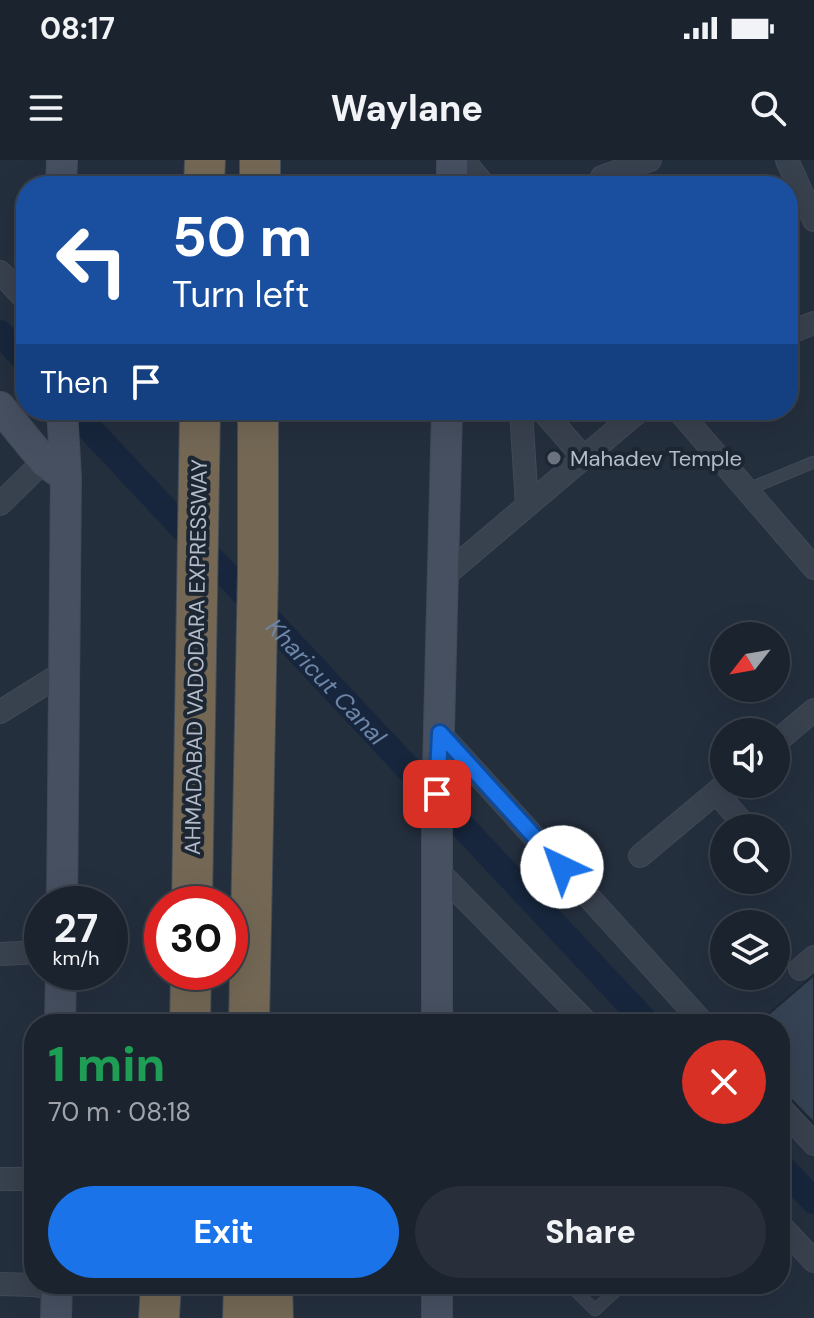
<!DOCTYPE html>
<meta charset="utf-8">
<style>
:root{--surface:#1b232e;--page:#282f3a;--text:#f1f3f6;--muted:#a0a4aa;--line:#39404a;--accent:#1a73e8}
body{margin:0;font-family:"DM Sans",sans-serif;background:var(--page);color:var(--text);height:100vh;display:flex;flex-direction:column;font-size:30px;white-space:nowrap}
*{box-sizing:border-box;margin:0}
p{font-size:26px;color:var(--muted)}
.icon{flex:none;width:44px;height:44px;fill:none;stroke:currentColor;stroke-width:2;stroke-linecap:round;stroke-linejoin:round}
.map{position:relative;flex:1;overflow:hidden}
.details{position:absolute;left:24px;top:854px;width:766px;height:280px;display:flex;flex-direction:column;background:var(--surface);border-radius:32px;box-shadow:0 8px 32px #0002,0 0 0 2px var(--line)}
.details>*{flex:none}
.hud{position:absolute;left:16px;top:16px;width:782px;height:244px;border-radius:32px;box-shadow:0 8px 32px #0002,0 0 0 2px var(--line);background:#1a4fa0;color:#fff;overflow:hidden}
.needle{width:52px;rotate:239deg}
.controls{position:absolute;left:710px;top:462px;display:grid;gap:16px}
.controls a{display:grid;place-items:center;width:80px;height:80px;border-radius:50%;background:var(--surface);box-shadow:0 8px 32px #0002,0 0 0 2px var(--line);font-size:40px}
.speed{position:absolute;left:24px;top:726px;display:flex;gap:16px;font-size:40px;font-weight:700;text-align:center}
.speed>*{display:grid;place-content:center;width:104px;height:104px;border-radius:50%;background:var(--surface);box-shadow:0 8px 32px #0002,0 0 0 2px var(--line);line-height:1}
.speed small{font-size:20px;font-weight:400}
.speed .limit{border:12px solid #d22;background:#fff;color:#111}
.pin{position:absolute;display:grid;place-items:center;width:68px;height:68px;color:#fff;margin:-34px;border-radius:16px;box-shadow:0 4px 12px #0006}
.me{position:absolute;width:88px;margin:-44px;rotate:318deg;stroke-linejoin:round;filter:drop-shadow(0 0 6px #0008)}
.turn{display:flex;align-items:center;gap:28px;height:168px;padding:0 24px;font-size:36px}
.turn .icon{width:104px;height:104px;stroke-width:2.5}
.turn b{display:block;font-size:56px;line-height:68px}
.then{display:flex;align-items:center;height:76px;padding:0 24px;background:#0003;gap:16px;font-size:30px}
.round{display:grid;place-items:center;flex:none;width:84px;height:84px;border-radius:42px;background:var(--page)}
.head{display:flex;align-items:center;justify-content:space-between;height:136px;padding:0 24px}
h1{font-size:48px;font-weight:800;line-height:60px;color:#1e9e55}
.primary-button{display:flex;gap:16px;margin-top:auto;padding:16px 24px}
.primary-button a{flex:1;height:92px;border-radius:48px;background:var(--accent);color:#fff;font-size:32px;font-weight:800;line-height:92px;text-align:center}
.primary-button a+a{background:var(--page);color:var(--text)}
.status{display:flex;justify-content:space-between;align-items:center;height:56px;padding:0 40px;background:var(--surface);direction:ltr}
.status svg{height:22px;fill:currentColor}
header{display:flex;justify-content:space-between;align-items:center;height:104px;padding:0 24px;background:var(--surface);font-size:36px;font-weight:800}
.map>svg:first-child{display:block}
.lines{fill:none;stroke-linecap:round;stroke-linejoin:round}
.canal{stroke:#17263c;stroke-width:26}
.building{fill:#364354;stroke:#1f2835;stroke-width:2}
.lane-casing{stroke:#414a57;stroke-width:13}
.street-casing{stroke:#414a57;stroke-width:24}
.secondary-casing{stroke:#414a57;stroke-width:32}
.highway-casing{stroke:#434c59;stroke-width:42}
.lane{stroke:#38414e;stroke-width:11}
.street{stroke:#38414e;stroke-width:22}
.secondary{stroke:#465061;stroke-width:30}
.highway{stroke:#746855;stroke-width:40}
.route-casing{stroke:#114b97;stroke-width:20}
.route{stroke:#1a73e8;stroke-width:14}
.worship-dot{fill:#6b7280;stroke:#1d2633;stroke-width:3}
.labels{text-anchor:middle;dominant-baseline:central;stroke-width:8;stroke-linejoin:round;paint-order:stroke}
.poi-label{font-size:22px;fill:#b4bcc9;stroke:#1d2633;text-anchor:start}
.street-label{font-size:22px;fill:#b4bcc9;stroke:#1d2633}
.water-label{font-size:24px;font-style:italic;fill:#6d86a8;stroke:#1d2633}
</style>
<div class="status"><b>08:17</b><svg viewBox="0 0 49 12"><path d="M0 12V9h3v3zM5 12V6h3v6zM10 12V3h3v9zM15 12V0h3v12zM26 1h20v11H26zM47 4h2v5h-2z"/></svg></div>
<header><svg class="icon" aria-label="menu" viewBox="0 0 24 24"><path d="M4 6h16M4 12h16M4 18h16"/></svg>Waylane<svg class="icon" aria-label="search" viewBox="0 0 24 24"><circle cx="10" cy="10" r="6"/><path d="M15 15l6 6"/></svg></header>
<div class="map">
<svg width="814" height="1158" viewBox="0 0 814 1158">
<rect width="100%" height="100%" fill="#242f3e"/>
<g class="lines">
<!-- canal -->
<g class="canal">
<path d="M0,173l26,28"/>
<path id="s1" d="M72,250l576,614"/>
<path d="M780,1005l34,36"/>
</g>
</g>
<!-- building -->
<path class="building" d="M814,815v148l-24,-25 -10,-5v-69h-23z"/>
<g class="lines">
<defs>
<path id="lane" d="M746,330l68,-28
M569,1124l26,26 28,-26
M504,1126l3,-2"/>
<path id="street" d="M463,0l22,26
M787,0l27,60
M602,17l48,-17
M0,112l26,28
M788,173l26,-10
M521,250l6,95
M542,250l42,48
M678,250l136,158
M0,344l44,-43
M443,417l197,-167
M0,552l64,-40
M440,573l264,291
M776,582l38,-32
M716,632l31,36
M640,696l86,-72
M437,710l151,154
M0,794l42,-2
M800,809l14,-12
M780,947l34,37
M0,1019h34
M780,1065l34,36
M0,1124l34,1 23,4"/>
<path id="secondary" d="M61,26l1,-26
M452,26v-26
M0,247l44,54 22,16
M62,744l4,-427 -4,-67
M60,864l1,-52
M437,864v-216l10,-398
M56,1158l1,-34
M437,1158v-34"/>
<path id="highway" d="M204,26l1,-26
M260,26v-26
M192,744l8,-494
M190,864l1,-52
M249,864l9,-453v-161
M272,1124l1,34
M159,1158l2,-34
M243,1158l1,-34"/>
</defs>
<!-- lane casing -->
<use href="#lane" class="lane-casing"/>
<!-- street casing -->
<use href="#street" class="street-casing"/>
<!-- secondary casing -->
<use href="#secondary" class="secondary-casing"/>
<!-- highway casing -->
<use href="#highway" class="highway-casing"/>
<!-- lane -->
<use href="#lane" class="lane"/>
<!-- street -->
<use href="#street" class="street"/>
<!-- secondary -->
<use href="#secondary" class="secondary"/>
<!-- highway -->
<use href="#highway" class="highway"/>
</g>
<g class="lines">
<defs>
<path id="route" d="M437,634l3,-61 122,134"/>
</defs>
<!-- route casing -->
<use href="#route" class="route-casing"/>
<!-- route -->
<use href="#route" class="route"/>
</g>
<!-- markers -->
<circle class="worship-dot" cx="554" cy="298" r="8"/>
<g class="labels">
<!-- poi labels -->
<g class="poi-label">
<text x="570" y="298">Mahadev Temple</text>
</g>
<!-- street labels -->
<g class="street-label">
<text transform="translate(196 497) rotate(-89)">AHMADABAD VADODARA EXPRESSWAY</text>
</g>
<!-- water labels -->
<g class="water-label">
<text stroke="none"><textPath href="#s1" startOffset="372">Kharicut Canal</textPath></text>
</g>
</g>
</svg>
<div class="controls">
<a><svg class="needle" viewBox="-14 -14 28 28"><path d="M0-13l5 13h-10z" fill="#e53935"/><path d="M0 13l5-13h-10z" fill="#a0a4aa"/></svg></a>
<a><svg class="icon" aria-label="sound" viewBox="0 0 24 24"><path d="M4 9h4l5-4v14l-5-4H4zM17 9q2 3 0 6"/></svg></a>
<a><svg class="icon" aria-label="search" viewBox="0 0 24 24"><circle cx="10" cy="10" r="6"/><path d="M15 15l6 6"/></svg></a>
<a><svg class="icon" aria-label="layers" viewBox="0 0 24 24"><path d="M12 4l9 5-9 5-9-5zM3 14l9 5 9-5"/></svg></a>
</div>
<div class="speed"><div>27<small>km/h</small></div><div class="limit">30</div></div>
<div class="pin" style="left:437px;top:634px;background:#d93025"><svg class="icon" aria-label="arrive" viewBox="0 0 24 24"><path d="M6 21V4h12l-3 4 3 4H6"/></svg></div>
<svg class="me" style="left:562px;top:707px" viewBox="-20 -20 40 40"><circle r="19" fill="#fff"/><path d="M0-13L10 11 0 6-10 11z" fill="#1a73e8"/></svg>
<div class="hud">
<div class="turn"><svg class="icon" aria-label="left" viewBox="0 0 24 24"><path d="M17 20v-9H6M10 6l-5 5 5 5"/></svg><div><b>50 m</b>Turn left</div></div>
<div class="then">Then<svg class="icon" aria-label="arrive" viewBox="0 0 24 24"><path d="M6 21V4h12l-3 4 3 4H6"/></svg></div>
</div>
<section class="details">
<div class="head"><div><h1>1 min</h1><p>70 m · 08:18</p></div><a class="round" style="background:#d93025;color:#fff"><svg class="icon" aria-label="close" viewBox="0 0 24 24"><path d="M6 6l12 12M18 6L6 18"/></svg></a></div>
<div class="primary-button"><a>Exit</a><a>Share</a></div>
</section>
</div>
